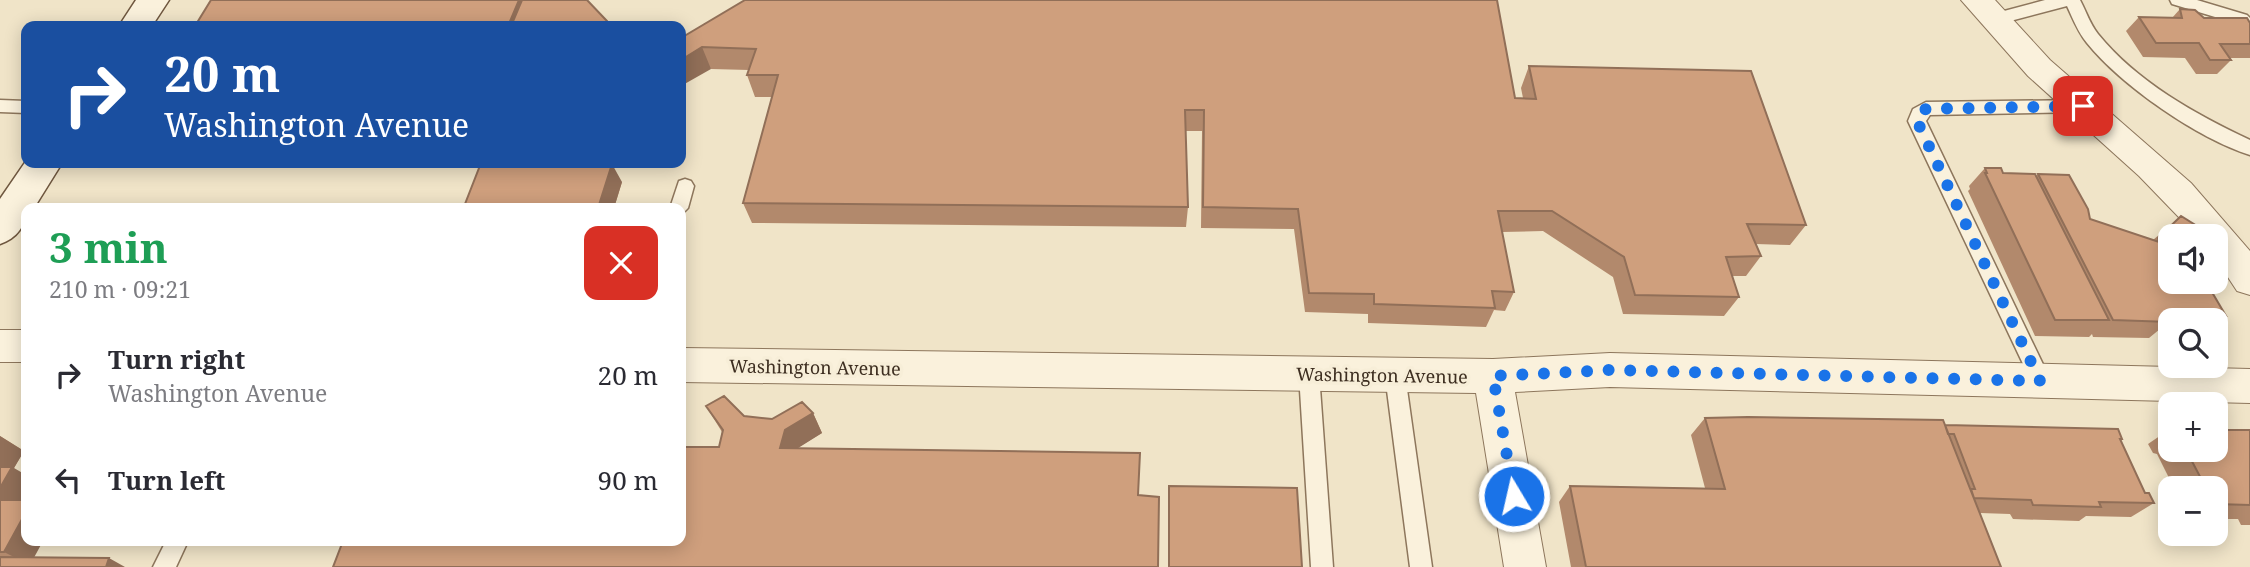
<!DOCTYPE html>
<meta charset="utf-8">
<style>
:root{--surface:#fff;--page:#f7f7f7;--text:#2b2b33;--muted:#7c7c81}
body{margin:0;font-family:"Noto Serif",serif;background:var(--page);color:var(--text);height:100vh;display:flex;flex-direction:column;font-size:26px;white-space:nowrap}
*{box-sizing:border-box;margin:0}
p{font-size:23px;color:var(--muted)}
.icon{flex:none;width:38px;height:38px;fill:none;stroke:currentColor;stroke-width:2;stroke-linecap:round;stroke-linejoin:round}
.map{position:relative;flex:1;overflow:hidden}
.side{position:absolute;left:21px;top:203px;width:665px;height:343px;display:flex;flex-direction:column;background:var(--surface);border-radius:14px;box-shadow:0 4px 18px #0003}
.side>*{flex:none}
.top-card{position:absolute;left:21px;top:21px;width:665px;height:147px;border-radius:14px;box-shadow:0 4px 18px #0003;background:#1a4fa0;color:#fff;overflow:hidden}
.controls{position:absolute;left:2158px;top:224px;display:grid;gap:14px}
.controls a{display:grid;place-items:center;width:70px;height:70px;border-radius:14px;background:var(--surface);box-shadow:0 4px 18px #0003;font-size:35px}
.pin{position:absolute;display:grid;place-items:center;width:60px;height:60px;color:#fff;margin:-30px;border-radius:14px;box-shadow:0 4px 10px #0006}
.me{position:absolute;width:77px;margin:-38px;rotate:351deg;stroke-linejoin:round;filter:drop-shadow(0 0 5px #0008)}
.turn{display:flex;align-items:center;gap:24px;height:147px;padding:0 28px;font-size:32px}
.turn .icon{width:91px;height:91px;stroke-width:2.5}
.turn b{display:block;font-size:49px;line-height:60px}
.round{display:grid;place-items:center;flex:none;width:74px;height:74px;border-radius:14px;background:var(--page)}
.overview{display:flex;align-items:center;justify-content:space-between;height:119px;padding:0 28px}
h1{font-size:42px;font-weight:700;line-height:52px;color:#1e9e55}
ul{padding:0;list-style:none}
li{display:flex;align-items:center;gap:21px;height:105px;padding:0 28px}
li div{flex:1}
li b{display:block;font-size:26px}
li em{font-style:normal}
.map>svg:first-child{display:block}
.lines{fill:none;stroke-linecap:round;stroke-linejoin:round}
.service-casing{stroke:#8d765c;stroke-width:3}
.minor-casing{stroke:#8d765c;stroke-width:2}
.secondary-casing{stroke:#6f573f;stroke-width:3}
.service{fill:#faf1dc;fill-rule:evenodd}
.minor{fill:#faf1dc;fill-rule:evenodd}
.secondary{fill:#faf1dc;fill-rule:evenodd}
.wall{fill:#b2896c}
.shaded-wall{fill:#916f58}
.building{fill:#cf9f7d;stroke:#916f58;stroke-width:2}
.route{stroke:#1a73e8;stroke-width:12;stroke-dasharray:0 21.6}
.labels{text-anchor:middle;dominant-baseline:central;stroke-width:7;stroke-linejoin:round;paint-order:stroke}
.street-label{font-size:18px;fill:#3d2e20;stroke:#f7eed8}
</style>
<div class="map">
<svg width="2250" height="567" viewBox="0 0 2250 567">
<rect width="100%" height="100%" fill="#f0e4c8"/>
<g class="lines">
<defs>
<path id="service" d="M2045,0h35c6,11 10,24 18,34 39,48 97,80 152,106v15c-53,-17 -128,-69 -163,-112 -9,-11 -14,-24 -20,-37l-72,19 -8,-6 2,-4z
M2170,0h27l50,15 3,3v17l-6,-2 -9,-10 -63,-19z
M0,100l26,1v12l-26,-1z
M2083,100l6,1 3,5 -3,5 -6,1 -153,3 -4,6 125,260 -3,6 -7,3 -7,-3 -126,-266 5,-12 13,-7z
M685,179l6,2 3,5 -6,22 -7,7v-7h-11l9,-27z
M1309,365l7,3 3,6 14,193h-22l-12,-193 3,-6z
M1395,366l7,3 3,6 27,192h-22l-25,-192 3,-6z
M166,541h22l-12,26h-23z"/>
<path id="minor" d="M1961,0h34l55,60 141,123 59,68v44l-13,-4 -21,-32v-23h-19l-58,-60 -111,-100z
M0,330h26v32h-26z
M681,348l812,11 117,-6 640,16v34l-640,-16 -95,5 31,175h-42l-28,-174 -795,-11z"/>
<path id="secondary" d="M136,0h33l-17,26h-33z
M26,161v2h36l-28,45h-8c0,18 -9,30 -26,36v-45z"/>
</defs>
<!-- service casing -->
<use href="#service" class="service-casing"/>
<!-- minor casing -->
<use href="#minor" class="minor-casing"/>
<!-- secondary casing -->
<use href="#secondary" class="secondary-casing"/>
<!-- service -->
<use href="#service" class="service"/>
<!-- minor -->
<use href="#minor" class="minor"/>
<!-- secondary -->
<use href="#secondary" class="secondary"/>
</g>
<!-- wall -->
<path class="wall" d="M2180,9l24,9 46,5v35h-20l1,2 -14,14h-21l-11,-16 -42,-1 -17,-26 13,-14 33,1z
M681,38l834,60h8l-2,-10 8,-22 277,159 -16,20 -34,-1 5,12 -15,20h-14l7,21 -15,19 -101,-2 -10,-37 -70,-46 -41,1 12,60 -9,19 -11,-1 -8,17 -118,-4v-9l-63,-2 -11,-83 -93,-1 1,-97h-17l3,76 -2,20 -434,-4 -9,-20 29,-106h-17l-8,-22 2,-5 -38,-1z
M576,164l46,18 -8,26h-146l-3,-4z
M1985,168l18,5 33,3 2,-2 52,45 63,21 28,-24 -11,20 56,80 -10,7v-3h-46v10l-10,-1 -11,9 -56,-1 -1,-3 -3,3 -54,-1 -67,-145 2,-2 -1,-3z
M706,406l38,10 28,3 41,-6 9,20 -25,15 -78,-1 3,-15z
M1705,418l240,7 177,14 -2,1 25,53 9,10 -23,14 -45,-1 -7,5 -66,-2 -3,-5 -30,-1 21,54h-430l-12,-65 11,-16 135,2 -14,-53z
M2170,429v21h46l34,-20v95h-9l-3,-6h-22v-31h-42l-17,-34 -4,-1 -5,-9z
M0,436l24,15 -10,17 12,73 8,16 -34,10z
M1169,486l133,81h-134z"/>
<!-- shaded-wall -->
<path class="shaded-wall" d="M519,0h25l-11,26h-25z
M702,47l9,22 -30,17v-26z
M612,164l10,18 -8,26h-16z
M813,413l9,20 -27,17 -15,-2 5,-18z
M0,436l24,15 -10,17 12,7v25l-26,3z
M26,512v29h17l-13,24 -26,-13z
M109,558l16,9h-19z"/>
<!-- building -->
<path class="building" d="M211,0h308l-11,26h-313z
M522,0h65l20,21 -2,5h-94z
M745,0h752l18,98 21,1 -7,-33 222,5 55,154 -59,-1 14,32 -35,1 13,40 -104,-2 -11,-38 -72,-46h-54l16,81 -22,-1 3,17 -121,-4v-10l-65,-1 -11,-84 -95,-2 1,-97h-19l3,97 -445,-4 35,-128h-31l9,-26 -54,-2 -21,13v-22z
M2180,9l15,1 9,8h43l3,5v21h-30l11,16h-21l-11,-17h-43l-17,-26 43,1z
M481,163h78l53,1 -14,44h-71l2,-4h-64z
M1985,168h16l2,5 32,1 74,146h-54l-70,-147h2z
M2038,174l31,1 19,34 2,10 69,23 -1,-4 23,-22 32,20h-43v46h36l20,34 -61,-4 5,10 -57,-2z
M2216,238l9,6 -9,10z
M724,396l20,20 28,3 30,-17 11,11 -28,17 -5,18 360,5 -2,42 21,2 -1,70h-825l10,-26h338v-94h38l4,-17 -17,-24z
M1748,417l195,3 58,147h-415l-16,-81 155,3 -20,-71z
M1945,425l173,4 4,10h-2l25,54h4l5,10 -55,-1 2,5 -68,-2 -2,-5 -57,-2 -3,-9h4l-21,-55h-6z
M2216,430h34v75l-34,-1v-16h-10l-20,-38h30z
M0,467h12l-12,21z
M1169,486l128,2 5,79h-133z
M0,500h26v12l-22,40h-4z
M0,557l109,1 -3,9h-106z"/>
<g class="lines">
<!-- route -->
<path class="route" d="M1514,496l-21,-120 117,-6 430,11 -123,-260 2,-7 7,-5 157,-3"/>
</g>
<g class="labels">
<!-- street labels -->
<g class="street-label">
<text transform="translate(815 367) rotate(1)">Washington Avenue</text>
<text transform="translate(1382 375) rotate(1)">Washington Avenue</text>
</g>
</g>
</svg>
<div class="controls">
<a><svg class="icon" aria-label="sound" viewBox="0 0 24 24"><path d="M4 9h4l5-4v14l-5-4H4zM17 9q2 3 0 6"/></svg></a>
<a><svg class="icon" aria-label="search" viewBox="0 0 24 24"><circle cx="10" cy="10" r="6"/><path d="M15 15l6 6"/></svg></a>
<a>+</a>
<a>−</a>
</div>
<div class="pin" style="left:2083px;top:106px;background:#d93025"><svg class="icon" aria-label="arrive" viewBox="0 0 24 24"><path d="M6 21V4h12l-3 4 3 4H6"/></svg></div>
<svg class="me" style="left:1514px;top:496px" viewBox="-20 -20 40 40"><circle r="17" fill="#1a73e8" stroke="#fff" stroke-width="3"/><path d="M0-11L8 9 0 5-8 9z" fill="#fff"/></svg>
<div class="top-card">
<div class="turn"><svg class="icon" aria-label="right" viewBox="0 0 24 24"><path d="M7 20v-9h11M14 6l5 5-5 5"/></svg><div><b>20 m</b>Washington Avenue</div></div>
</div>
<section class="side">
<div class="overview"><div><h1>3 min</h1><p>210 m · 09:21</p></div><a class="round" style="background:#d93025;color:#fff"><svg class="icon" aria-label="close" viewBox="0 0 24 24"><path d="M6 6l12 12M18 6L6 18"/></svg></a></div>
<ul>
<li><svg class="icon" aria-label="right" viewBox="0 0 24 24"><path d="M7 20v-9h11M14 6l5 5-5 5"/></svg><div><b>Turn right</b><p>Washington Avenue</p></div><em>20 m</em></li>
<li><svg class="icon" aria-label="left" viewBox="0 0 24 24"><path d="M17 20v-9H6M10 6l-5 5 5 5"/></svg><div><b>Turn left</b></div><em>90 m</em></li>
</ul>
</section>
</div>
